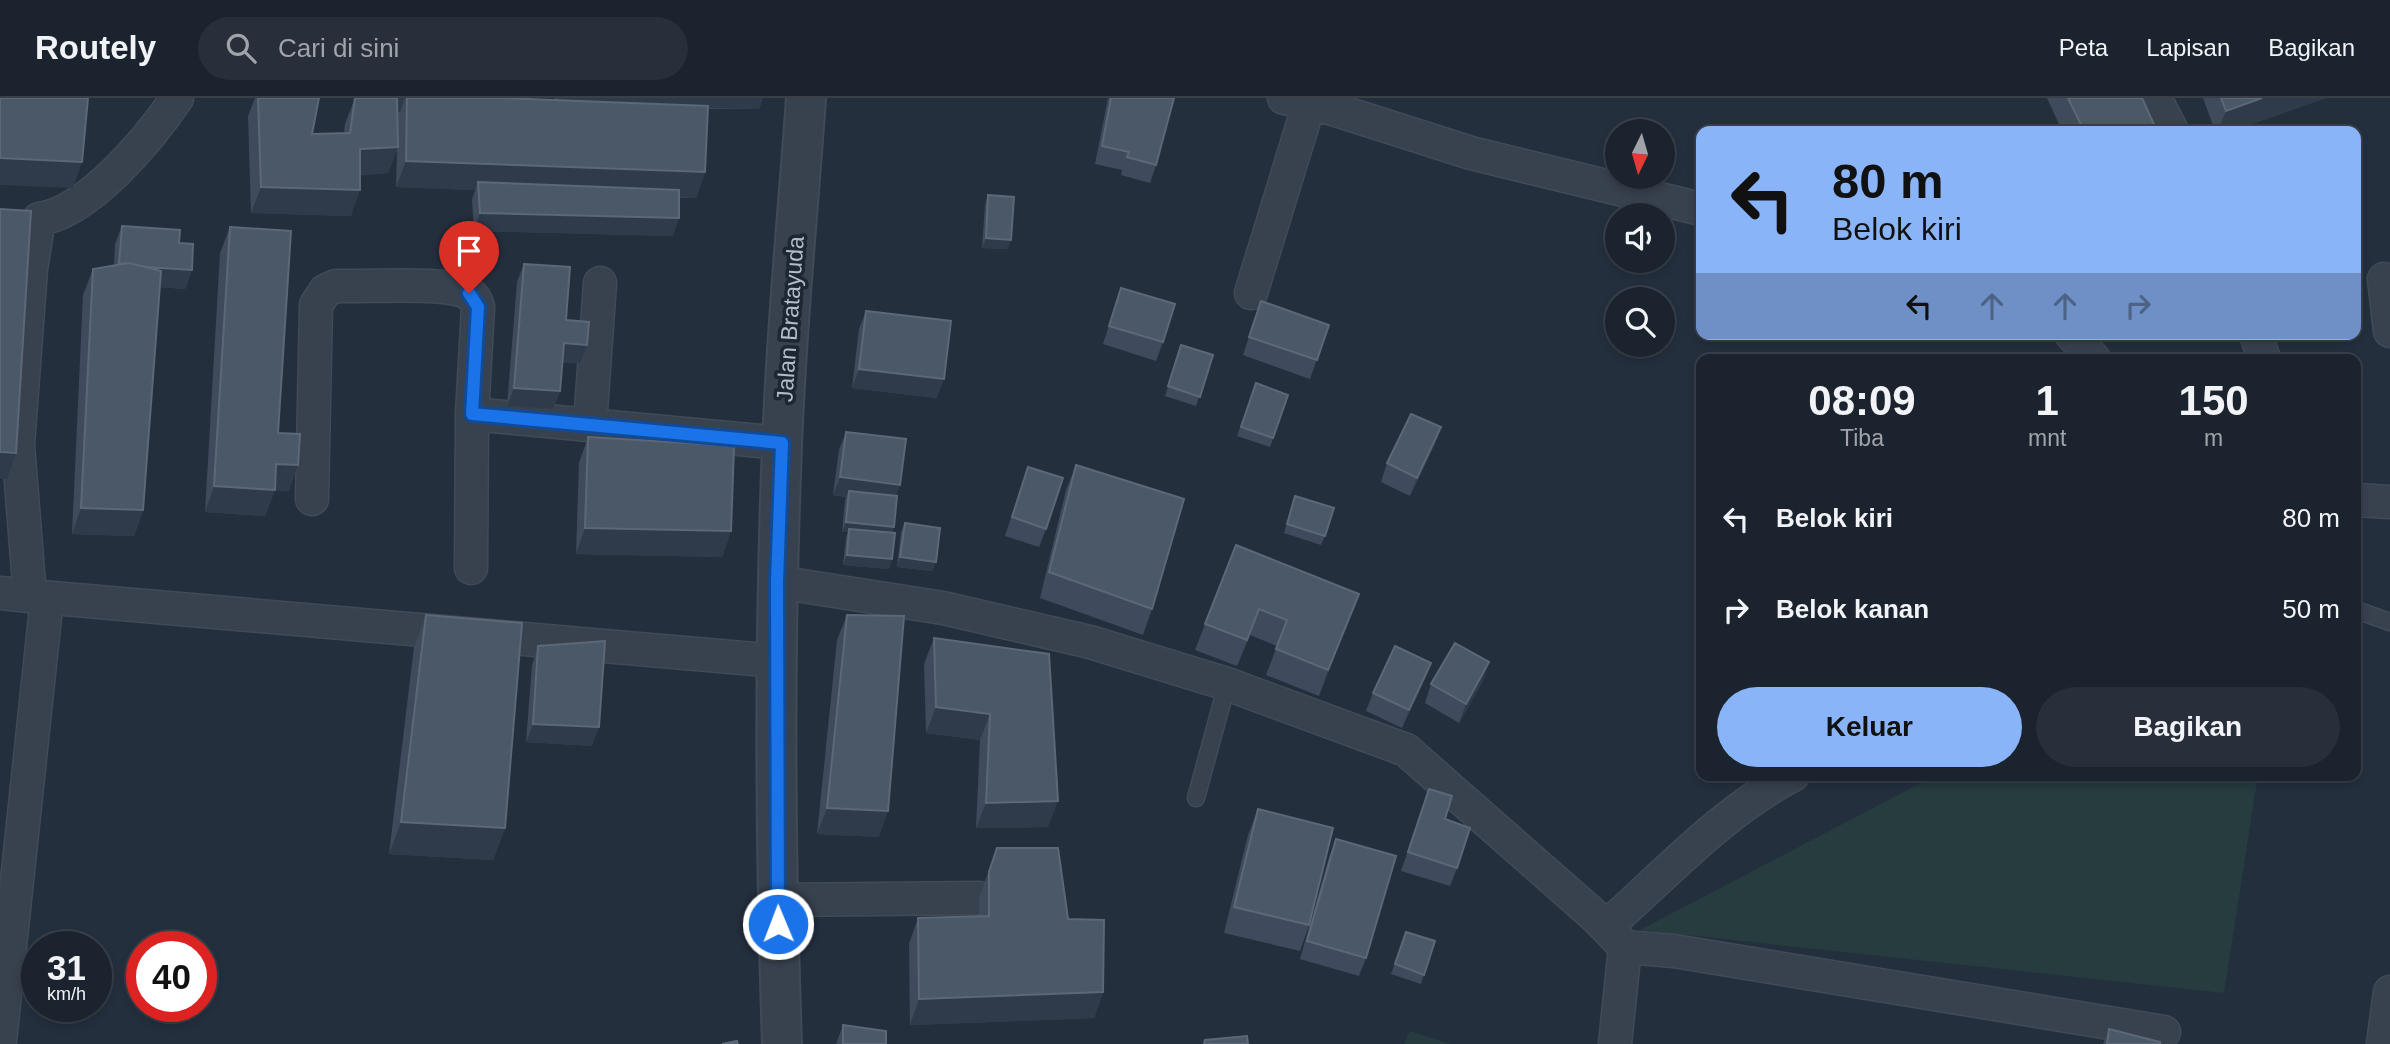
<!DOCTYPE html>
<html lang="id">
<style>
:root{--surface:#1b232e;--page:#282f3a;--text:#f1f3f6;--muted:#a0a4aa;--line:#39404a;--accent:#8ab4f8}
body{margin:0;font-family:Arial,sans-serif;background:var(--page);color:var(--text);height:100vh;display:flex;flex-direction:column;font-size:26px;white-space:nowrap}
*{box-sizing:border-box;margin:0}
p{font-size:23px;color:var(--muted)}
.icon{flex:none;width:38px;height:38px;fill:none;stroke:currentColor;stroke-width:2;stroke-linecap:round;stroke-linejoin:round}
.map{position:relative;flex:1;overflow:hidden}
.panel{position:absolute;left:1696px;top:256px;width:665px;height:427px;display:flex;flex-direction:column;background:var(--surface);border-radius:14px;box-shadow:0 4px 10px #0003,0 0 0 2px var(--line)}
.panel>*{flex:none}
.banner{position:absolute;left:1696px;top:28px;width:665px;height:214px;border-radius:14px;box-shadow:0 4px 10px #0003,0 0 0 2px var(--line);background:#8ab4f8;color:#111;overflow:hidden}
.needle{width:46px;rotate:185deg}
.buttons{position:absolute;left:1605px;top:21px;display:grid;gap:14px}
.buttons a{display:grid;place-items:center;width:70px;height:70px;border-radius:50%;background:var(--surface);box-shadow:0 4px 10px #0003,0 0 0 2px var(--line);font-size:35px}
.speed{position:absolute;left:21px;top:833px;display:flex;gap:14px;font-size:35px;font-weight:700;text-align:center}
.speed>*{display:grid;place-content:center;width:91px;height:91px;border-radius:50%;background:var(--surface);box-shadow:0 4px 10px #0003,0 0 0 2px var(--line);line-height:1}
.speed small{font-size:18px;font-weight:400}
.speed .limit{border:10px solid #d22;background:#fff;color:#111}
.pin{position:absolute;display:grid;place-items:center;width:60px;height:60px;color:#fff;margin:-72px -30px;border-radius:50% 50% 50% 0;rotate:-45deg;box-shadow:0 0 7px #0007}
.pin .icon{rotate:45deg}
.me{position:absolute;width:77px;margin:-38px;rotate:359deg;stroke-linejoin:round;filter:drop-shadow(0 0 5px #0008)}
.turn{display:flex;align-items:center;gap:24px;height:147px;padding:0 21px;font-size:32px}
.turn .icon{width:91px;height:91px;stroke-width:2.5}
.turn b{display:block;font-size:49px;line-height:60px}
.lanes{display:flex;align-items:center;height:66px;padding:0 21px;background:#0003;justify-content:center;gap:35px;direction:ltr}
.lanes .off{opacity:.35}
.eta{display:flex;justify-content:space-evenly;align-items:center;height:119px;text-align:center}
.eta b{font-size:42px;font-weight:700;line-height:49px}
.button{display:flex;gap:14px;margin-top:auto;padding:14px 21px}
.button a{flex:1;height:80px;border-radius:42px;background:var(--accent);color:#111;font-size:28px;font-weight:700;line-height:80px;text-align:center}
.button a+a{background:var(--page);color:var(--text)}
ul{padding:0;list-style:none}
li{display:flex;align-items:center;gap:21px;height:91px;padding:0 21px}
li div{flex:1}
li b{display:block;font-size:26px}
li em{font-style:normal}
header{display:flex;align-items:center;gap:42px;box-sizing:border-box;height:98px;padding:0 35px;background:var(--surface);border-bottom:2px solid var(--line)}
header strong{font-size:33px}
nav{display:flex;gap:38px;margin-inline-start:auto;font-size:24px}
.search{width:490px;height:63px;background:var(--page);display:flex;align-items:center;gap:18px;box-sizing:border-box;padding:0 24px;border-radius:38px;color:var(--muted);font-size:26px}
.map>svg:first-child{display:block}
.green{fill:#263c3f}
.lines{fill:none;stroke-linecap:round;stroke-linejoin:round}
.service-casing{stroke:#414a57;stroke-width:19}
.minor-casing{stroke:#414a57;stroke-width:35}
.tertiary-casing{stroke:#414a57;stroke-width:42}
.service{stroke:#38414e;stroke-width:16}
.minor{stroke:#38414e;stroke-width:32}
.tertiary{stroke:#38414e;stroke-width:38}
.wall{fill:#3f4b5c}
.shaded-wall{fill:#2f3b4b}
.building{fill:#4b5868;stroke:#5c6777;stroke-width:2}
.route-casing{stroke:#114b97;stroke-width:18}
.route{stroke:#1a73e8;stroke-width:12}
.labels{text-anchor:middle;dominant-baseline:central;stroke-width:7;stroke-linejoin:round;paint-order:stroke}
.street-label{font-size:23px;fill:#b4bcc9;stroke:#1d2633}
</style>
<header>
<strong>Routely</strong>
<div class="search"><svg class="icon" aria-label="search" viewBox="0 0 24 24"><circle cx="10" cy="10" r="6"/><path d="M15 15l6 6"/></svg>Cari di sini</div>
<nav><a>Peta</a><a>Lapisan</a><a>Bagikan</a></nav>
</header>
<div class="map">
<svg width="2390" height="946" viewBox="0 0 2390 946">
<rect width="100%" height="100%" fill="#242f3e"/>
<!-- green -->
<path class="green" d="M1936,677h322l-34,218 -584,-63z
M1410,933l40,13h-46z"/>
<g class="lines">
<defs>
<path id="service" d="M2356,512l34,12
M1196,700l31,-114"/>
<path id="minor" d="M177,0c-27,40 -89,115 -138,121l-8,50 -13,176 12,151 747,65
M1284,0l49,11 138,44 230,56
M2155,0l17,33
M2384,181l6,52
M1251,195l58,-189
M2071,236l23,25
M2256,236l8,25
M590,327l10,-142
M312,401l4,-194 9,-14 11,-5c33,1 99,-4 128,5 8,3 12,9 14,16l-6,107 310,29
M2356,402l34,2
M471,470l1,-154
M777,484l166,26 147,34 137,42 179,66 191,168 28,29 49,4 490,81
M0,495l30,3
M777,802l202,-2
M1606,829c59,-52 117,-116 187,-152
M0,943l47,-443
M1615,946l10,-97
M2383,946l7,-52"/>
<path id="tertiary" d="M782,946c-7,-199 -8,-399 0,-598 4,-116 16,-232 24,-348"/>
</defs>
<!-- service casing -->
<use href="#service" class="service-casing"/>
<!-- minor casing -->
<use href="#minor" class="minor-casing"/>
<!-- tertiary casing -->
<use href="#tertiary" class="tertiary-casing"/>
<!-- service -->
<use href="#service" class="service"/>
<!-- minor -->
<use href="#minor" class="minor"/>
<!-- tertiary -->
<use href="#tertiary" class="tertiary"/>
</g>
<!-- wall -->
<path class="wall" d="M255,0h64l-7,36 32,-1 1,-9 10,-26h163l37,2v-2h208l-4,11h-51l-3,63 -9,26h-17l-6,38 -199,-5 -2,-31 3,-10 -79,-3 1,-37 -9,23 -28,2 -9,41 -100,-3 -3,-97z
M1108,0h66l-18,67 -6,18 -29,-8 1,-5 -27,-6z
M2047,0h95l15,33h-95z
M2203,0h123l-94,33h-17z
M988,97l20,54 -26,-1 3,-43z
M122,128l57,17 13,27 -7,19 -25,-2 -17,223 -9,26 -62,-2 11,-239 10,-26 21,-4 1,-21z
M230,129l48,206 11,58 -14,-1 -10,26 -60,-4 15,-259z
M524,166l42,56 14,43 -18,-1 -2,29 -7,18 -46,-3 10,-124z
M1121,190l42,54 -7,19 -53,-17z
M1261,203l68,24 -19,54 -67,-24z
M866,213l71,87 -85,-10 7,-59z
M1181,247l32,10 -17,51 -31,-10z
M1256,285l32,12 -18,52 -33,-11z
M1441,329l-7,19 -24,50 -29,-14 6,-19z
M846,334l50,64 -2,31 -2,6 -3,36 -46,-4 3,-27 2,-6h-6l3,-31 1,-4 -13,-2 6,-45z
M588,339l143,94 -9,26 -146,-3 3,-91z
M1076,367l76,144 -9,26 -103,-37 26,-108z
M1028,369l18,62 -7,18 -34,-11z
M1295,398l30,40 -4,9 -37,-12z
M905,425l31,39 -4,9 -35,-4 4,-35z
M1236,447l123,49 -40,102 -53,-21 11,-29 -27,-11 -13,31 -42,-16z
M426,517l79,213 -12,32 -104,-6 25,-207z
M847,517l32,222 -62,-3 20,-194z
M934,540l115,16 -1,173 -72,1 4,-88 -54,-7 -2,-69z
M538,548l54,100 -66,-4 6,-77z
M1431,565l-7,18 -22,47 -36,-17 7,-18z
M1483,583l-24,42 -34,-20 6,-19z
M1429,691l16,30 12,49 -7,18 -49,-15z
M1258,711l51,116 -9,26 -76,-18 24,-98z
M1336,741l30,119 -7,18 -59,-17 29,-102z
M997,750l71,71 35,73 -9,26 -184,7 -1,-81 9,-26 61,-2v-18z
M1406,834l29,9 -14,43 -30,-10z
M843,927l43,19h-50z
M2109,931l51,15h-57z"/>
<!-- shaded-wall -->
<path class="shaded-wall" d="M377,0h28l-5,14 -28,-1z
M558,0h205l-4,11 -204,-3z
M2262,0h64l-94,33h-14l8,-20z
M398,49l-10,26 -37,2 9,-26z
M0,60l82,4 -9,26 -73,-3z
M406,63l299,11 -9,26 -217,-8 -1,-8 -3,8 -79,-3z
M261,89l99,3 -9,26 -100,-3z
M480,115l199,5 -6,18 -199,-5z
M986,140l25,2 -3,9 -26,-1z
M119,167l73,5 -7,19 -72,-5z
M564,245l23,2 -7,18 -23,-2z
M859,271l85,10 -7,19 -85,-10z
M514,290l46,3 -7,18 -46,-3z
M1441,329l-7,19 -24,50 7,-18z
M0,354l16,1 -9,26h-7z
M276,366l22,1 -9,26 -14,-1 -10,26 -60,-4 9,-26z
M840,379l60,8 -7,18 -44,-12 -3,6 -13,-2z
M81,410l62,2 -9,26 -62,-2z
M846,424l48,5 -4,9 -41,-7 -1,3h-6z
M585,430l146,3 -9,26 -146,-3z
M847,457l45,4 -3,10 -46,-4z
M900,459l36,5 -4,9 -35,-4z
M1359,496l-10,26 -30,76 9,-26z
M1489,564l-6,19 -24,42 7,-19z
M1431,565l-7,18 -22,47 7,-18z
M936,609l54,7 -10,26 -54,-7z
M533,626l66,3 -7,19 -66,-4z
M1058,703l-10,26 -72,1 10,-25z
M827,710l61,3 -9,26 -62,-3z
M401,724l104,6 -12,32 -104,-6z
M1103,894l-9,26 -184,7 9,-26z"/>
<!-- building -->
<path class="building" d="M0,0h88l-6,64 -82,-4z
M258,0h61l-7,36 38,-1 5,-35h42l1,49 -38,2v41l-99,-3z
M407,0h94l207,8 -3,66 -299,-11z
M1111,0h63l-18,67 -29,-8 2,-5 -27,-6z
M2068,0h74l15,33h-73z
M2221,0h41l-36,13z
M478,84l201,8v28l-199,-5z
M988,97l26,2 -3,43 -25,-2z
M0,111l31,2 -15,242 -16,-1z
M122,128l58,4 -1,13 14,1 -1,26 -46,-3 -17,-4 -10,1z
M230,129l61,4 -13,202 22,1 -2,31 -22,-1 -1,26 -61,-4z
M129,165l32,8 -18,239 -62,-2 12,-239z
M524,166l46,3 -4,53 23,2 -2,23 -23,-2 -4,48 -46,-3z
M1121,190l54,16 -12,38 -54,-16z
M1261,203l68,24 -12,35 -68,-23z
M866,213l85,10 -7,58 -85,-10z
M1181,247l32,10 -13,42 -32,-11z
M1256,285l32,12 -15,43 -32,-11z
M1411,316l30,13 -24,51 -30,-15z
M846,334l60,7 -6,46 -60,-8z
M588,339l146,9 -3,85 -146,-3z
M1076,367l108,34 -32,110 -103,-37z
M1028,369l35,11 -17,51 -34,-12z
M849,393l48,5 -3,31 -48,-5z
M1295,398l39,12 -9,28 -38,-12z
M905,425l35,5 -4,34 -36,-5z
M849,431l46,4 -3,26 -45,-4z
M1236,447l123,49 -31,76 -52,-21 11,-29 -28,-11 -12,31 -42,-16z
M426,517l96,8 -17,205 -104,-6z
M847,517l57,1 -16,195 -61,-3z
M934,540l115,16 9,147 -72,2 4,-89 -54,-7z
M605,543l-6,86 -66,-3 5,-78z
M1455,545l34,19 -23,42 -35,-20z
M1395,548l36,17 -22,47 -36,-17z
M1429,691l23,7 -7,23 25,9 -13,40 -49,-16z
M1258,711l75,19 -24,97 -75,-18z
M1336,741l60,17 -30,102 -59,-17z
M997,750h61l10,71 36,1 -1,72 -184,7 -1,-81 71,-2v-44z
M1406,834l29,9 -11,34 -29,-11z
M843,927l43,6v13h-43z
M2109,931l51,13v2h-53z
M1247,938l1,8h-44l1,-4z
M737,943l1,3h-16z"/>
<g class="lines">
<defs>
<path id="route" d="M469,195l9,14 -6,107 310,29 -5,139 1,342"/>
</defs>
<!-- route casing -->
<use href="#route" class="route-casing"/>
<!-- route -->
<use href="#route" class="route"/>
</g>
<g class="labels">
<!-- street labels -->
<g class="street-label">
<text transform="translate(790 221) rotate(-86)">Jalan Bratayuda</text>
</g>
</g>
</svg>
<div class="buttons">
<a><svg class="needle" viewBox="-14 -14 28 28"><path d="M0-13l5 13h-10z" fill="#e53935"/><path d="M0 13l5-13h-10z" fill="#a0a4aa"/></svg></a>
<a><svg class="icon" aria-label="sound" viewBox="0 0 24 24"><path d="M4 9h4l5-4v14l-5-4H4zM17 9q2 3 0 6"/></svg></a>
<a><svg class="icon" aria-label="search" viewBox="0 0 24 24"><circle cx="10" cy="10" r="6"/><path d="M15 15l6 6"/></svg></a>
</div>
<div class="speed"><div>31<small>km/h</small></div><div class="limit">40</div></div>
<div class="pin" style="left:469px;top:195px;background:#d93025"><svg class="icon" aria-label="arrive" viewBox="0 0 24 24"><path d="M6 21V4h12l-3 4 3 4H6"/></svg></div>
<svg class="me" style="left:778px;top:826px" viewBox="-20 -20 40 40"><circle r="17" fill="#1a73e8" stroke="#fff" stroke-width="3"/><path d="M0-11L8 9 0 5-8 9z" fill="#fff"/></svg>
<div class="banner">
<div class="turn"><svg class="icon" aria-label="left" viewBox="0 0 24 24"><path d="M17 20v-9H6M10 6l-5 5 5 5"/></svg><div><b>80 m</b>Belok kiri</div></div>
<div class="lanes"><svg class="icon" aria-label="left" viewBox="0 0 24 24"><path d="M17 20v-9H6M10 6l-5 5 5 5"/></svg><svg class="icon off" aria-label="ahead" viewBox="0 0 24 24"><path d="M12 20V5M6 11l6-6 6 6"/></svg><svg class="icon off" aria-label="ahead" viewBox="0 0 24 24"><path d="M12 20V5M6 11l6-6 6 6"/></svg><svg class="icon off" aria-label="right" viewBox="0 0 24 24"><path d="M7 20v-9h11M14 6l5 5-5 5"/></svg></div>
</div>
<section class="panel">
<div class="eta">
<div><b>08:09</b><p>Tiba</p></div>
<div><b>1</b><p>mnt</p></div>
<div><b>150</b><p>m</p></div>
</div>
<ul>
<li><svg class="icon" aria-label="left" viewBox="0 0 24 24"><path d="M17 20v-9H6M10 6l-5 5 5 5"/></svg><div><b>Belok kiri</b></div><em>80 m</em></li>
<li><svg class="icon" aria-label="right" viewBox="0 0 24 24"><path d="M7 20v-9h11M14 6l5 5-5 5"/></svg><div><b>Belok kanan</b></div><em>50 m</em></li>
</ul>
<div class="button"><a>Keluar</a><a>Bagikan</a></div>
</section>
</div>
